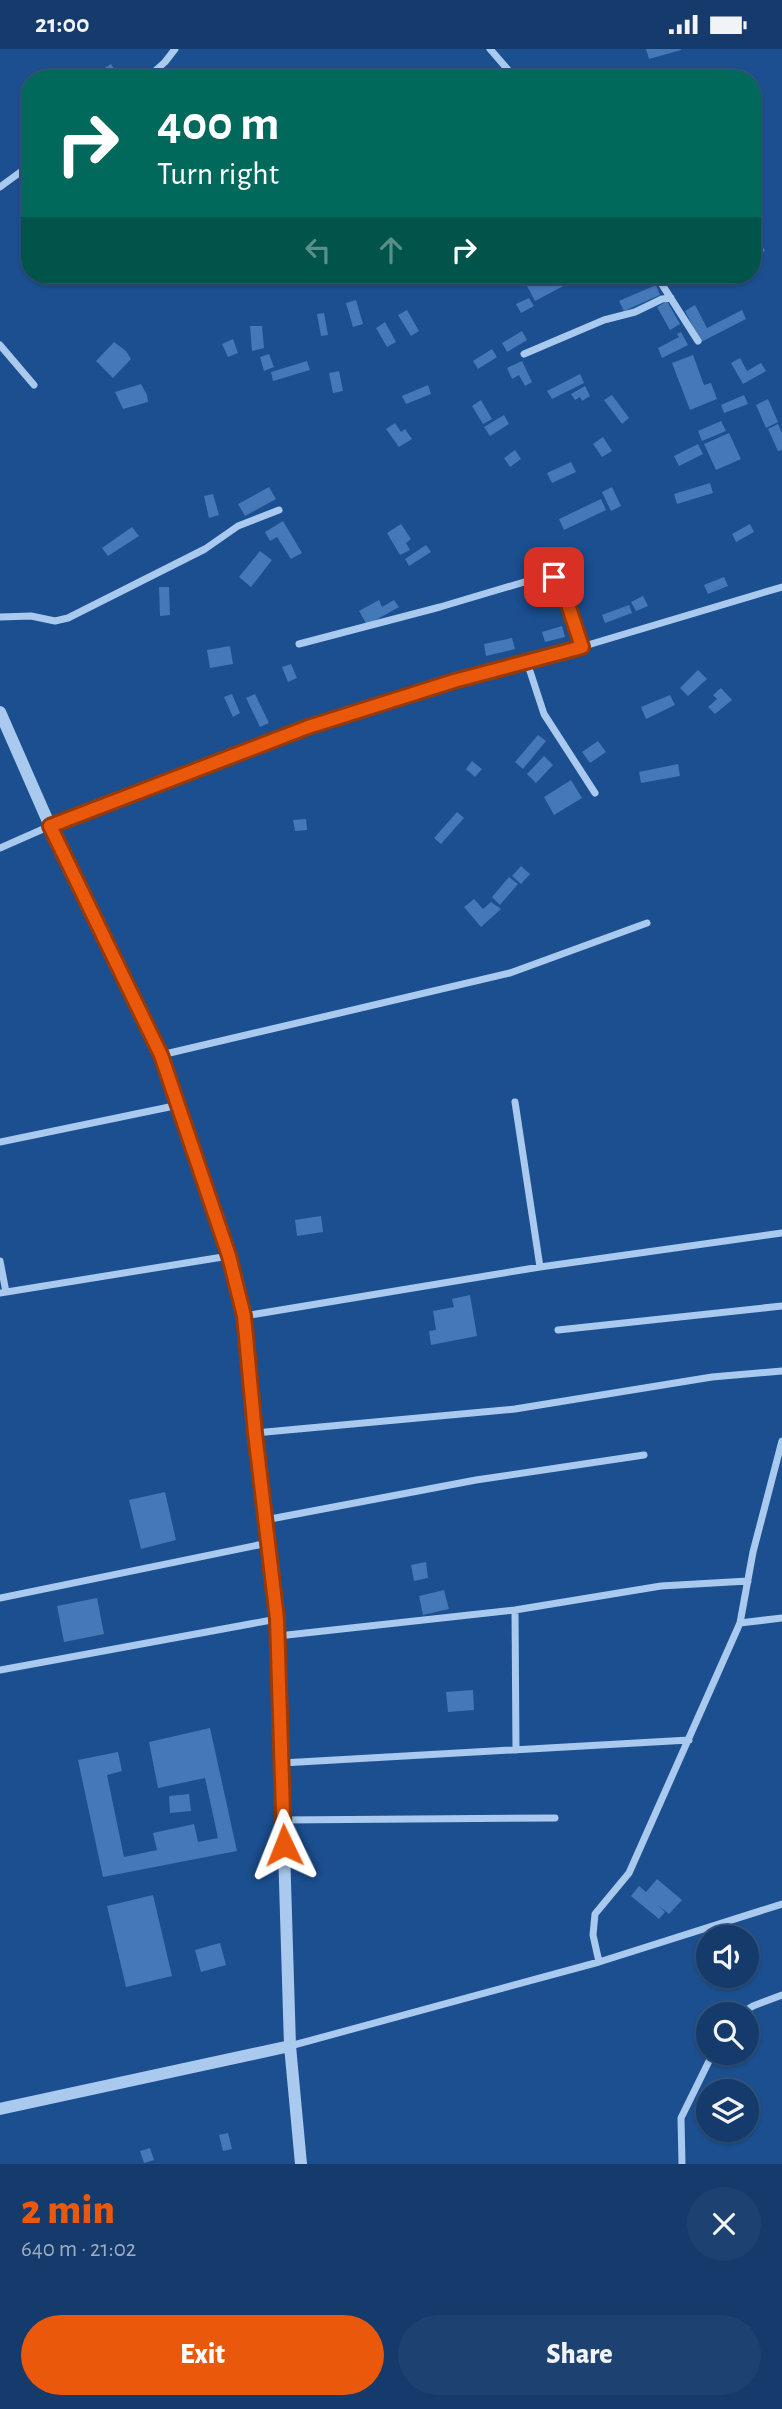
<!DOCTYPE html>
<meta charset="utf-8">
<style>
:root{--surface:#143b6b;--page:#1d4271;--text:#f1f3f6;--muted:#9dadc1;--line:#33557e;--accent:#ea580c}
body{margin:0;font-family:"Alegreya Sans",sans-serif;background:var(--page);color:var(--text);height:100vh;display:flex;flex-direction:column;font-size:26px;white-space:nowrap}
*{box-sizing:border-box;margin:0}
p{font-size:23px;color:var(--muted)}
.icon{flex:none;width:38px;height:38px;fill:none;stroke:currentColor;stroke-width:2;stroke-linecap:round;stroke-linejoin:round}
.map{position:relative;height:2115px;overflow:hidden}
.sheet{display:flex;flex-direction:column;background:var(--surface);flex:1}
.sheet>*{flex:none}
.guide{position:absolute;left:21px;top:21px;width:740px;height:214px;border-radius:28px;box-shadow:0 2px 5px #0004,0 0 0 2px var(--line);background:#00695c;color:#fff;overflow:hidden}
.controls{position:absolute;left:696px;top:1876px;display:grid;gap:14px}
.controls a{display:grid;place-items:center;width:63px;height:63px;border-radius:50%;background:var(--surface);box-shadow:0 2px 5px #0004,0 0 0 2px var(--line);font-size:35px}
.pin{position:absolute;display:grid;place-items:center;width:60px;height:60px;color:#fff;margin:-30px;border-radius:14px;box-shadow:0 4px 10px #0006}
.me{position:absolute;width:77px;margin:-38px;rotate:358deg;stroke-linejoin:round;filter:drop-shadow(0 0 5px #0008)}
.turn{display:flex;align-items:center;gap:24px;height:147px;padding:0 21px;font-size:32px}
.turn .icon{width:91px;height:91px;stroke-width:2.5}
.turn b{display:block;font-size:49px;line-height:60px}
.lanes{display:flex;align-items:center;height:66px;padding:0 21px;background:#0003;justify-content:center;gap:35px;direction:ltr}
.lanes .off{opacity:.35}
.round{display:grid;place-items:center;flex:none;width:74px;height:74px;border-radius:37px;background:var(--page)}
.headline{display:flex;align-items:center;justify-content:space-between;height:119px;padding:0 21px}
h1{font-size:42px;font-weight:800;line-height:52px;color:var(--accent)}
.cta{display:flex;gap:14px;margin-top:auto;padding:14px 21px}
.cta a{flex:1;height:80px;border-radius:42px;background:var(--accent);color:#fff;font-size:28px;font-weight:800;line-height:80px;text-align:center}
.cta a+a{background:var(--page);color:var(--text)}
.status{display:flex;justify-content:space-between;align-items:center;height:49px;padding:0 35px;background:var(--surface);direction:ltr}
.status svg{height:19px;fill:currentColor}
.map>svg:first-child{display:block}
.building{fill:#4478b7}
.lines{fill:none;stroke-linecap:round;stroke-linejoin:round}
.minor{stroke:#a9c9ee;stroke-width:7}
.tertiary{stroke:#a9c9ee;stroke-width:12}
.route-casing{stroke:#983908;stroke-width:18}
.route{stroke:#ea580c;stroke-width:12}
</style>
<div class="status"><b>21:00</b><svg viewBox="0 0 49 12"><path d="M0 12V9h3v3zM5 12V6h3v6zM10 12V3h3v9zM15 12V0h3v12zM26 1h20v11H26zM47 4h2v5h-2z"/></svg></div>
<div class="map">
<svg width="782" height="2115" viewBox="0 0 782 2115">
<rect width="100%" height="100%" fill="#1b4f8f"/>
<!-- building -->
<path class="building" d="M646,0h35v1l-32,9z
M111,15l6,10 -8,5h-15l-2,-3z
M760,192l5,10 -13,6v-13z
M549,226h18l4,7 -36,19 -8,-15z
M656,236l4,10 -36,16 -5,-10z
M529,249l5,8 -13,7 -5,-9z
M356,251l7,24 -10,3 -7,-24z
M667,252l13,23 -10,6 -13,-23z
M695,256l12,23 35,-18 4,9 -45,23 -16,-31z
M407,261l12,21 -8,5 -13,-21z
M324,264l4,22 -7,1 -4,-22z
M385,273l11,20 -9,5 -11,-19z
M250,277h12l2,22 -12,3z
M522,282l5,9 -20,12 -5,-9z
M681,283l7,13 -26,13 -4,-10 21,-11 -2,-3z
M233,290l5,14 -10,4 -6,-13z
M114,293l12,9 5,8 -18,19 -17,-17z
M492,300l5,8 -19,12 -5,-8z
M269,305l5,13 -10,4 -4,-14z
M693,306l11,30 7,-2 6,16 -27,11 -18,-47z
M740,309l7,13 14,-8 5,8 -23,13 -12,-21z
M307,312l3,9 -37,11 -2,-9z
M522,312l10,21 -7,4 -6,-11 -7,4 -5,-11z
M339,322l4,20 -10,2 -4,-20z
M580,325l4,9 -32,16 -5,-8z
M141,335l6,11 1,7 -25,7 -8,-17z
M428,336l3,9 -25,10 -4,-8z
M585,337l5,10 -8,5 -2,-4 -5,3 -4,-6z
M612,346l17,23 -7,6 -18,-24z
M744,346l4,9 -24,9 -3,-8z
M768,350l10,23 -12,6 -10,-23z
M481,351l11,19 -9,5 -11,-18z
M504,366l5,9 -19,12 -6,-9z
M721,372l5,10 -24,10 -4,-10z
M395,374l6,9 4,-3 7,10 -13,8 -13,-18z
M778,375l4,9v17l-4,1 -10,-22z
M729,384l12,26 -25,11 -12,-26z
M603,388l9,14 -10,6 -9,-13z
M698,395l5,10 -24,12 -5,-10z
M515,401l6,9 -11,8 -6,-9z
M571,413l5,10 -24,11 -5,-10z
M710,434l3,10 -36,11 -3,-10z
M269,438l7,12 -31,17 -7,-12z
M612,438l9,19 -10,5 -9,-19z
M213,445l6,21 -10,3 -5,-22z
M601,450l5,11 -42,20 -5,-11z
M283,472l19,32 -11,6 -14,-22 -7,4 -5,-9z
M401,475l10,15 -5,4 4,7 -10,5 -13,-22z
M750,475l4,8 -18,10 -4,-8z
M132,478l7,9 -31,20 -6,-8z
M426,496l5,7 -22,14 -4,-7z
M260,502l12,9 -21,27 -12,-10z
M724,528l4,9 -20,8 -4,-9z
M159,538h10l1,28 -10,1z
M643,547l5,10 -12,5 -5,-9z
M379,551l3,7 12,-7 5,7 -32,18 -8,-14z
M629,556l3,8 -27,10 -3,-8z
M562,577l3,11 -20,5 -3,-10z
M512,589l3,11 -29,7 -2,-12z
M230,597l3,18 -23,4 -3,-18z
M291,615l6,14 -9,4 -6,-15z
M698,621l9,9 -19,17 -8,-8z
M721,639l11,12 -17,14 -7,-7 9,-8 -4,-4z
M232,645l8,19 -7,4 -9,-20z
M255,645l14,29 -9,4 -14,-29z
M670,646l5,10 -29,14 -5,-12z
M538,686l8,6 -23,28 -8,-7z
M598,692l8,11 -16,11 -8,-11z
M544,707l9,9 -17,18 -9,-9z
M472,712l10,8 -7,8 -9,-8z
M678,715l2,12 -39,7 -2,-11z
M571,731l11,18 -28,17 -10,-18z
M457,763l7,6 -23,26 -7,-6z
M306,770l1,11 -12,1 -2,-11z
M521,817l9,8 -9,10 -9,-8z
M509,828l9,7 -18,21 -8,-8z
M474,850l9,10 8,-7 10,7 -20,18 -17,-20z
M321,1167l2,16 -26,4 -2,-16z
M470,1246l7,41 -46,9 -2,-14 7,-1 -3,-19 21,-4 -2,-8z
M165,1443l11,48 -35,9 -12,-49z
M426,1513l2,16 -14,3 -3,-16z
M444,1541l5,19 -26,6 -4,-19z
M97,1549l7,36 -40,8 -7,-36z
M473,1641l1,20 -26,2 -2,-20z
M210,1679l27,123 -134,26 -25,-117 40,-8 4,19 -15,4 17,82 33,-7 -4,-17 41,-9 4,18 20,-4 -13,-60 -47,10 -9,-46z
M189,1745l2,17 -21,2 -1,-17z
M657,1830l25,21 -13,14 -11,-9 7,7 -6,7 -28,-23 8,-10 7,6z
M153,1846l19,81 -46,11 -19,-81z
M220,1894l6,22 -25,7 -6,-22z
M228,2084l4,16 -9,2 -4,-16z
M150,2099l4,12 -10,3 -4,-12z"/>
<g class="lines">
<!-- minor -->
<path class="minor" d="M490,0l26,30
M146,30l19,-17 10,-13
M0,138l30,-22
M656,226l42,66
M0,296l34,40
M524,305l80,-34 31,-8 27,-13 9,-1
M0,568l31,-1 24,5 13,-3 137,-69 33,-23 41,-16
M299,595l141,-37 101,-30h13l7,6 21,64
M527,613l17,52 51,79
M0,799l50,-22 258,-99 147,-46 116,-31 211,-63
M161,1006l349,-82 137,-50
M515,1053l25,165
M0,1093l179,-37
M0,1212l6,31
M0,1244l229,-37
M244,1267l296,-49 242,-34
M558,1281l224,-24
M255,1384l260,-24 197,-32 70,-6
M265,1471l211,-40 168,-25
M0,1549l268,-55
M515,1561l1,140
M740,1574l42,-5
M278,1587l237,-26 146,-24 87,-5
M0,1621l277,-51
M282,1714l407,-23
M283,1771l272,-2
M599,1913l-6,-27 2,-21 34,-41 111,-250 13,-71 29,-111
M740,1965l13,-8 29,-11
M290,1997l309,-84 183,-58
M682,2115l-1,-46 32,-65"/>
<!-- tertiary -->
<path class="tertiary" d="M0,663l50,114 111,229 68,201 15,60 11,117 22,186 13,427 11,118
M0,2060l290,-63"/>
</g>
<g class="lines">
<defs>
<path id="route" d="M284,1796l-7,-226 -22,-186 -11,-117 -15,-60 -68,-201 -111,-229 258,-99 146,-46 128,-34 -21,-64 -7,-6"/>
</defs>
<!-- route casing -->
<use href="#route" class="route-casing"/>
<!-- route -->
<use href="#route" class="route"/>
</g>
</svg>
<div class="controls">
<a><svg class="icon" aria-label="sound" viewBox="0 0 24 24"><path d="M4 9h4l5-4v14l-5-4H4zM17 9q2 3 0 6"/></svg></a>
<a><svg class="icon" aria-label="search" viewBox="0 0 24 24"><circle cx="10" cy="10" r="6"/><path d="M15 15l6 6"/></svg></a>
<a><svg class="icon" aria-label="layers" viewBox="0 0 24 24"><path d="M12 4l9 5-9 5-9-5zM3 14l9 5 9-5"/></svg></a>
</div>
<div class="pin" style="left:554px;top:528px;background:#d93025"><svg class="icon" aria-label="arrive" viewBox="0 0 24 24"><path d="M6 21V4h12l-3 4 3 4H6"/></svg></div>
<svg class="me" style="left:284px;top:1796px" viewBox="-20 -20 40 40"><path d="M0-17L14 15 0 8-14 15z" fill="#ea580c" stroke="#fff" stroke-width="4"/></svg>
<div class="guide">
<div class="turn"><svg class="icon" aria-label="right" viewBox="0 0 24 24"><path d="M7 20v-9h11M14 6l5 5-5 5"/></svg><div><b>400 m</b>Turn right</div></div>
<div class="lanes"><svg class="icon off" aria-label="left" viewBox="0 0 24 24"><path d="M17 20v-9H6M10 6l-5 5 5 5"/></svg><svg class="icon off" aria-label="ahead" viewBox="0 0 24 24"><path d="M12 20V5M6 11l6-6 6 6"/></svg><svg class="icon" aria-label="right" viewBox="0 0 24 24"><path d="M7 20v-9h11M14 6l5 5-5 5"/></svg></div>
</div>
</div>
<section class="sheet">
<div class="headline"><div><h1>2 min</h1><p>640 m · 21:02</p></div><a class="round"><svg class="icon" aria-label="close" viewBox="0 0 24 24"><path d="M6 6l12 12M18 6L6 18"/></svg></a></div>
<div class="cta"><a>Exit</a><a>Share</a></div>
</section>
